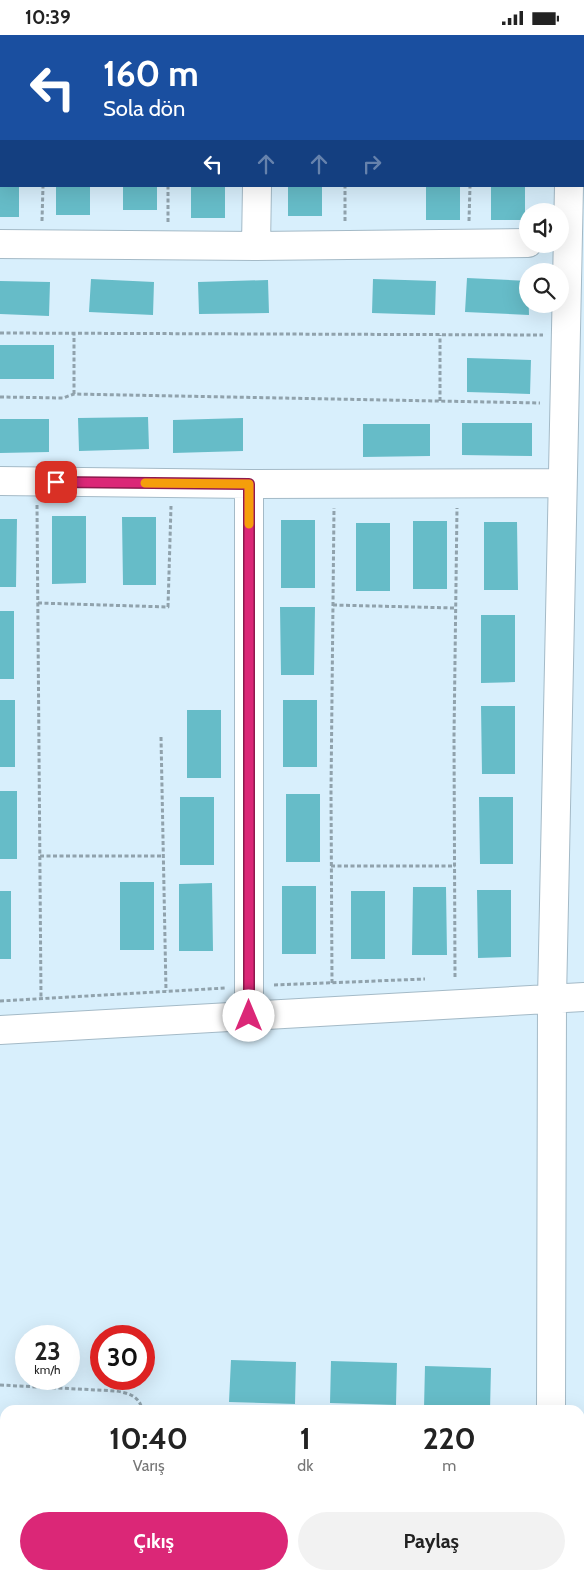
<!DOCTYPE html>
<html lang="tr">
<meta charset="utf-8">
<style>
:root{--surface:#fff;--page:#f2f2f2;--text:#222;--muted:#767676;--accent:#db2777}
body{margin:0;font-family:Cabin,sans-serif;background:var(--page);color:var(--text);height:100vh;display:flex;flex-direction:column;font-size:19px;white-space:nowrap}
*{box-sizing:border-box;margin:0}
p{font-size:16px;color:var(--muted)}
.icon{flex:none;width:28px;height:28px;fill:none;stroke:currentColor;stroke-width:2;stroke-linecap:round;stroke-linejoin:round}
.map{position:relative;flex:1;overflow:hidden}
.details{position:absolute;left:0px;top:1370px;width:585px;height:175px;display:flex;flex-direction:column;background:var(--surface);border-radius:15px 15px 0 0;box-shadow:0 5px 20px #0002}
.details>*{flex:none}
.banner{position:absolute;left:0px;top:0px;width:585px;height:152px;box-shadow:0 5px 20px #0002;background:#1a4fa0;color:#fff;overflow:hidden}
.tools{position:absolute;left:519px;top:168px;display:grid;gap:10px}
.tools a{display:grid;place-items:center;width:50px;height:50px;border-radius:50%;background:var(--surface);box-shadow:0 5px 20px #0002;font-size:25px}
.speed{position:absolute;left:15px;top:1290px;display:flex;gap:10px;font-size:25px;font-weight:700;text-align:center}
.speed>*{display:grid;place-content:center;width:65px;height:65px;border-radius:50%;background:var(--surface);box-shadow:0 5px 20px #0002;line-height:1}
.speed small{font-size:12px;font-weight:400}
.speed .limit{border:8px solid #d22;background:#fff;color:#111}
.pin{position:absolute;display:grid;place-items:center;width:42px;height:42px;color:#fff;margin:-21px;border-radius:10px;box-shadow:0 2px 8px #0006}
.me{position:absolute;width:55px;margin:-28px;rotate:0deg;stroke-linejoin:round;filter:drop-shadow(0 0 4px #0008)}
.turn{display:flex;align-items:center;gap:18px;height:105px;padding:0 20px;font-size:22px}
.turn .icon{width:65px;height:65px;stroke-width:2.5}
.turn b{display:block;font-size:35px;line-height:42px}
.lanes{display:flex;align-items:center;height:48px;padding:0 20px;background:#0003;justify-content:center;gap:25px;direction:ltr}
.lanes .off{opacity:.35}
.eta{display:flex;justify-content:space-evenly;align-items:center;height:85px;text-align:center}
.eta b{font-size:30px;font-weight:700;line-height:35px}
.cta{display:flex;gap:10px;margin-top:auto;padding:10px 20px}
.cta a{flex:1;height:58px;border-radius:30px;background:var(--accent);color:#fff;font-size:20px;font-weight:700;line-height:58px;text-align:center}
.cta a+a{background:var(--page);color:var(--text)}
.status{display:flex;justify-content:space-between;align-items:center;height:35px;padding:0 25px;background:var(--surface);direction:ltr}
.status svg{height:14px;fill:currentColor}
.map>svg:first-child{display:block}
.building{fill:#66bcc8}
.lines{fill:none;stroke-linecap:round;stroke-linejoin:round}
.minor-casing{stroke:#a4bac7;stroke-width:30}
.path{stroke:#90a2ac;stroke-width:3;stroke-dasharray:4 2.5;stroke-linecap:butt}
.minor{stroke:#fff;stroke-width:28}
.route-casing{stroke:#8e194d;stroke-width:12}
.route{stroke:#db2777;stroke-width:9}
.slow{stroke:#f59e0b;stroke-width:9}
</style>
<div class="status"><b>10:39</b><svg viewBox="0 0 49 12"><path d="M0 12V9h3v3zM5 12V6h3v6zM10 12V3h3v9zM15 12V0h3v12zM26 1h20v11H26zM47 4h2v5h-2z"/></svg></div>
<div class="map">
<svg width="584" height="1545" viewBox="0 0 584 1545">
<rect width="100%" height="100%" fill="#d8effc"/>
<!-- building -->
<path class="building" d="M0,151h19v31h-19z
M56,151h34v29h-34z
M123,151h34v24h-34z
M191,151h34v32h-34z
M288,151h34v30h-34z
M426,151h34v34h-34z
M491,151h34v34h-34z
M467,243l61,3 1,34 -64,-3z
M91,244l63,3 -1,33 -64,-3z
M373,244l63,2 -1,34 -63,-2z
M268,245l1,33 -70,1 -1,-32z
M0,246l50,1 -1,34 -49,-2z
M0,310h54v34h-54z
M467,323l64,2 -1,34 -63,-2z
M148,382l1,32 -70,2 -1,-33z
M243,383v33l-70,2v-33z
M0,384h49v33l-49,1z
M462,388h70v33l-70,-1z
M363,389h67v32l-67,1z
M52,481h34v67l-34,1z
M122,482h34v68h-33z
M0,484h17l-1,68h-16z
M281,485h34v68h-34z
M413,486h34v68h-34z
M484,487h33l1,68h-34z
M356,488h34v68h-34z
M280,572h35l-1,68h-33z
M0,576h14v68h-14z
M481,580h34v67l-34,1z
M0,665h15v67h-15z
M283,665h34v67h-34z
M481,671h34v68h-33z
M187,675h34v68h-34z
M0,756h17v68h-17z
M286,759h34v68h-34z
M180,762h34v68h-34z
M479,762h34v67h-33z
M120,847h34v68h-34z
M212,848l1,68h-34v-67z
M282,851h34v68h-34z
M413,852h33l1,68h-35z
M477,855h34v67l-33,1z
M0,856h11v68h-11z
M351,856h34v68h-34z
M231,1325l65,2 -1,42 -66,-2z
M331,1326l66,2 -1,42 -66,-2z
M425,1331l66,2 -1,42 -66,-2z"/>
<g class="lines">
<defs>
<path id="minor" d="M260,1v-1
M572,1v-1
M0,209l256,2 272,-3
M256,211l1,-60
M0,446l249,3 313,-1
M249,449v532
M0,995l584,-33
M551,1375l1,-411 17,-813
M549,1545v-5"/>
</defs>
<!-- minor casing -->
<use href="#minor" class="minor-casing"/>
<!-- path -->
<path class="path" d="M44,1v-1
M169,1v-1
M347,1v-1
M474,1v-1
M42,186l1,-35
M345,186v-35
M469,186l1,-35
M168,187v-36
M0,298l543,2
M74,359v-61
M0,362l63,1 11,-4 466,9
M440,366v-66
M37,470l4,494
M38,568l130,4 3,-101
M333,570l122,3
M161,702l5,254
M40,821h123
M331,831h124
M455,942l-1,-240 3,-229
M332,948l-1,-192 3,-283
M274,950l151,-6
M0,966l225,-13
M0,1350l116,6c12,2 24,5 26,19
M124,1545v-5"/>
<!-- minor -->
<use href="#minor" class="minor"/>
</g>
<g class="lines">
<defs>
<path id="route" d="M56,447l193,2v532"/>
</defs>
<!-- route casing -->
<use href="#route" class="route-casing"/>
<!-- route -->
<use href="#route" class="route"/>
<!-- slow -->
<path class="slow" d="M145,448l104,1v40"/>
</g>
</svg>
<div class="tools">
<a><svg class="icon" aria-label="sound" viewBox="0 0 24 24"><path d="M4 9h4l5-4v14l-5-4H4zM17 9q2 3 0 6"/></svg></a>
<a><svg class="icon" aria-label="search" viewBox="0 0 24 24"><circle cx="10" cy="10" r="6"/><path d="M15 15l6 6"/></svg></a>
</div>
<div class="speed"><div>23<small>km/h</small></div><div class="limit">30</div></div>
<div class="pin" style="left:56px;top:447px;background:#d93025"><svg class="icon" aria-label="arrive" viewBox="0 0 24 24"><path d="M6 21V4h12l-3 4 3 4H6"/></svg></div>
<svg class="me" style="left:249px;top:981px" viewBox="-20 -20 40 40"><circle r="19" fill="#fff"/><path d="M0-13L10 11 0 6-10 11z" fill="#db2777"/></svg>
<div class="banner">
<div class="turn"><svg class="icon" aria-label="left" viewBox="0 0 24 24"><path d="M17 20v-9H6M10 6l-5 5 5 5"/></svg><div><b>160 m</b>Sola dön</div></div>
<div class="lanes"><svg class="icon" aria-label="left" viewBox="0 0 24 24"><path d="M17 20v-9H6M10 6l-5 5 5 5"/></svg><svg class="icon off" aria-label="ahead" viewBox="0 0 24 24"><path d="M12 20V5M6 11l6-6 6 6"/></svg><svg class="icon off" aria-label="ahead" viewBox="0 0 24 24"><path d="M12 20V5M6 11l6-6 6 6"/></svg><svg class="icon off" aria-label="right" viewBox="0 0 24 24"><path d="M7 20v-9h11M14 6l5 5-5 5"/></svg></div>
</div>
<section class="details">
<div class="eta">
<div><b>10:40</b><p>Varış</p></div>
<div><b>1</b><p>dk</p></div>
<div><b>220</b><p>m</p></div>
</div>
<div class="cta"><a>Çıkış</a><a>Paylaş</a></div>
</section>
</div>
